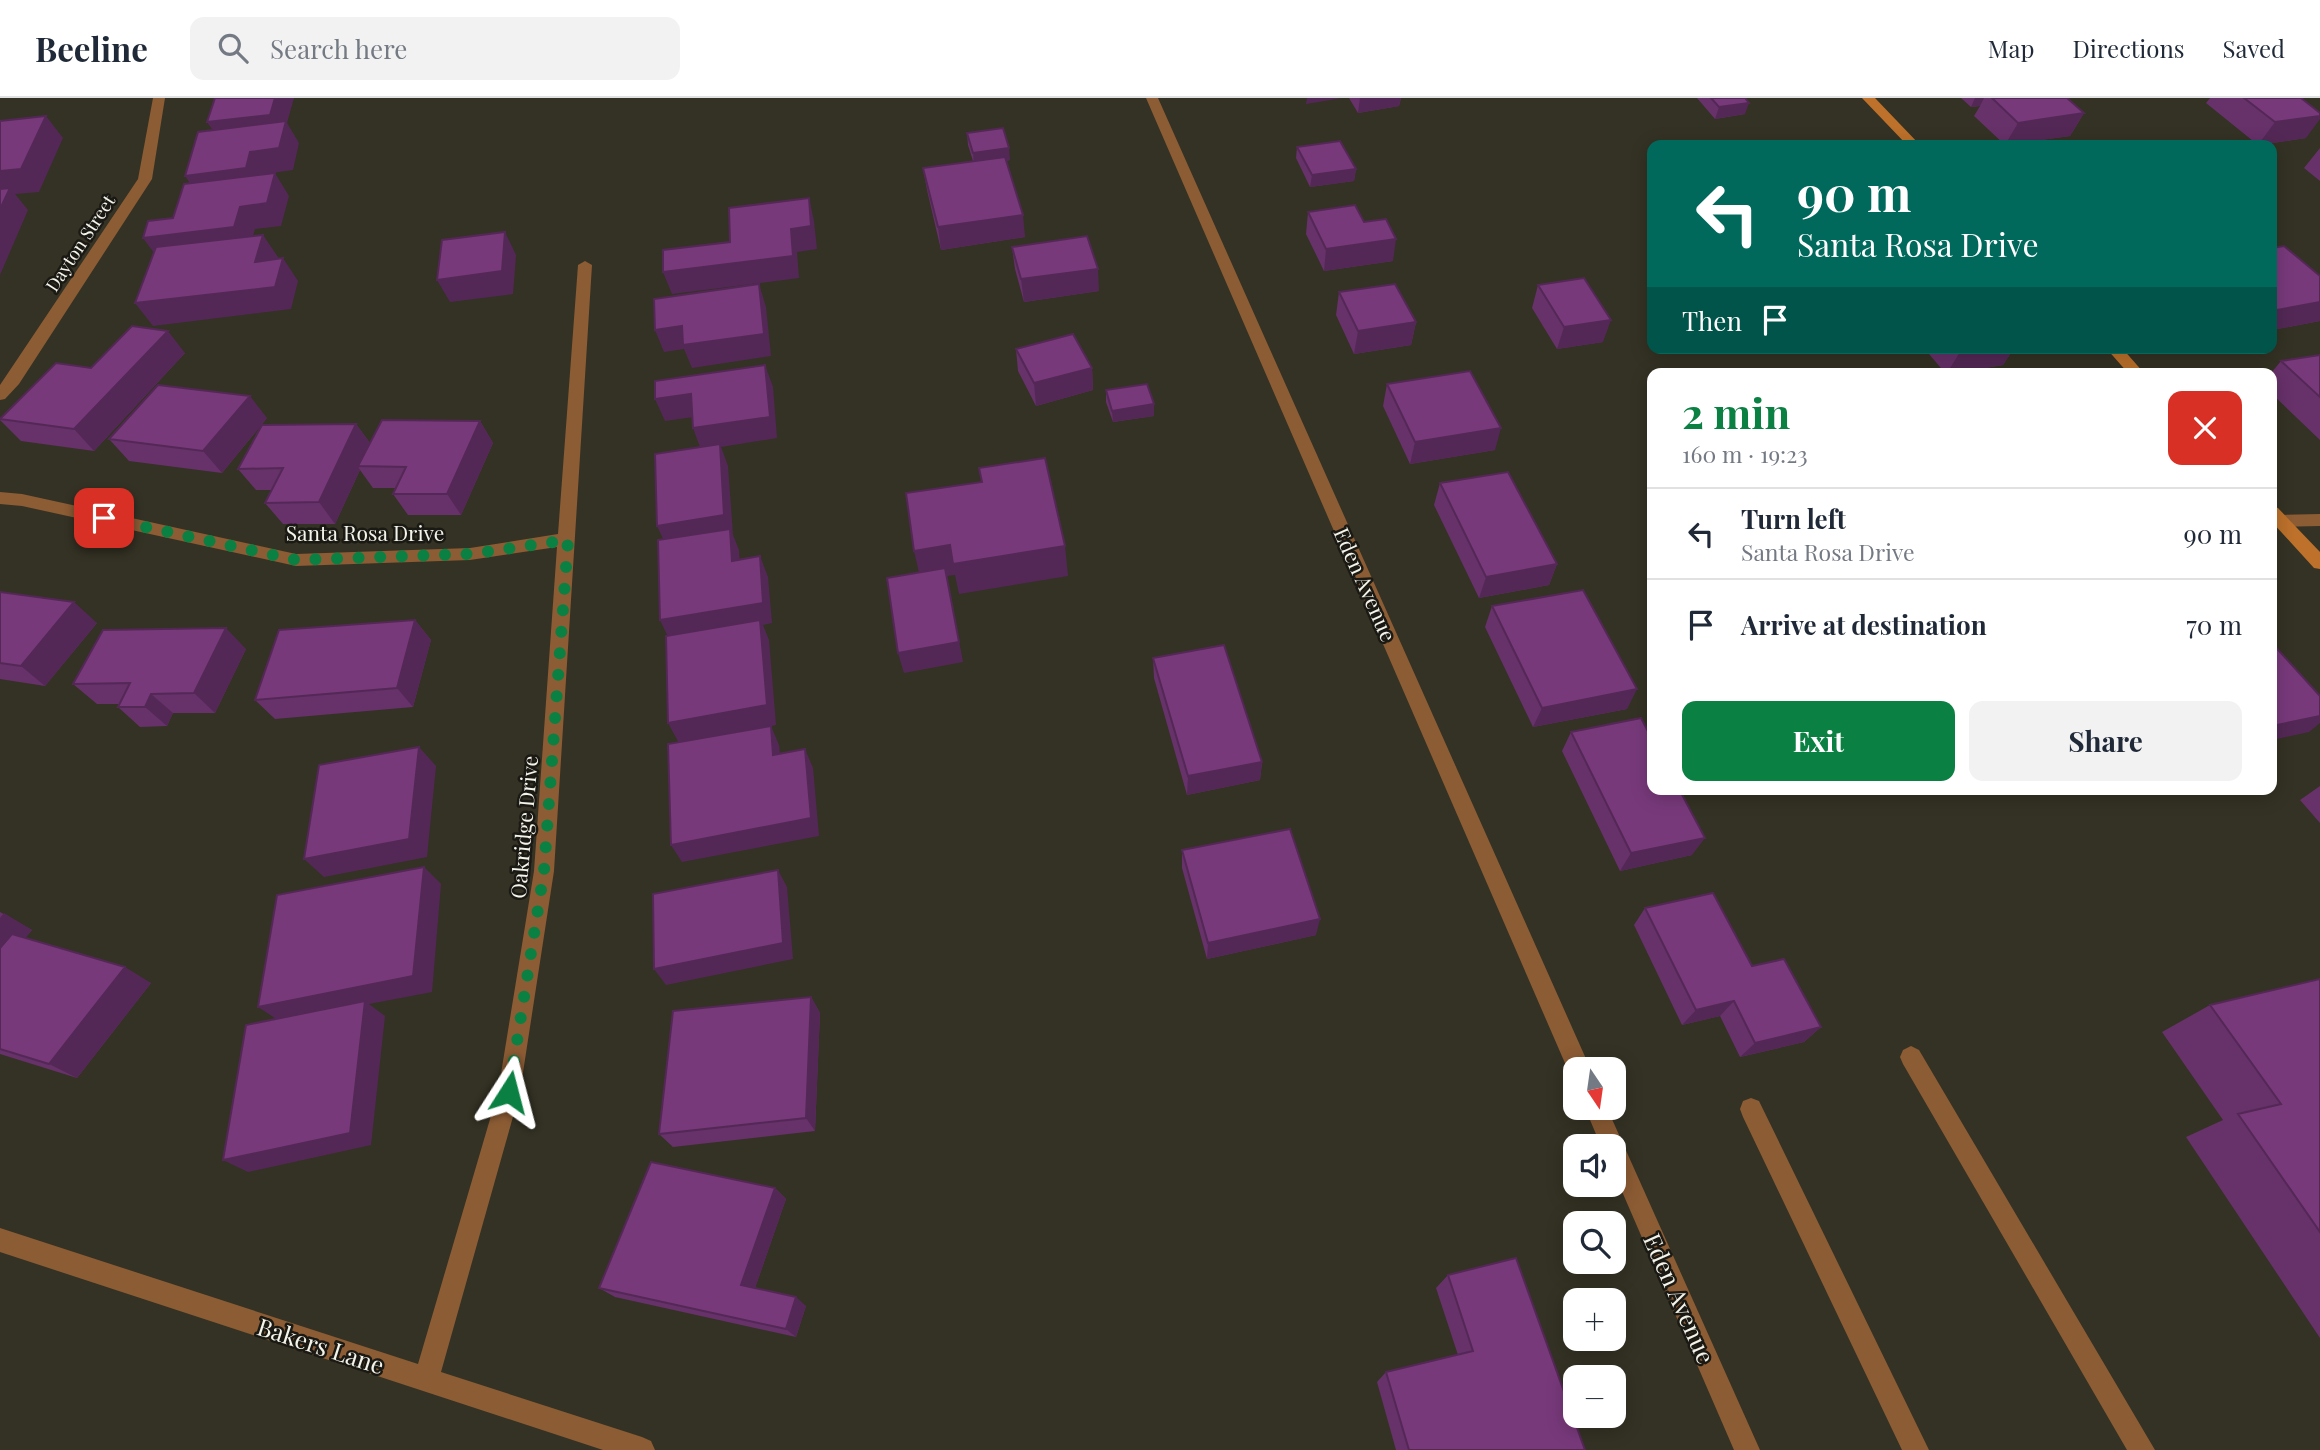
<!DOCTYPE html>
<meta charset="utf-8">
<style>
:root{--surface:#fff;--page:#f2f2f3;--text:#1f2937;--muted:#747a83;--line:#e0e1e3;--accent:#0b8043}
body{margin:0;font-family:"Playfair Display",serif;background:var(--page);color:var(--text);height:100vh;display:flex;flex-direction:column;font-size:26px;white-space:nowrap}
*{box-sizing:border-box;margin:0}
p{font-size:23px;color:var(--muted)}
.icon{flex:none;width:38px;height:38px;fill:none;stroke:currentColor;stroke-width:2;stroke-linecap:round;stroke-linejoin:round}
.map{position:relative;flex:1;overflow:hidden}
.side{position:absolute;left:1647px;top:270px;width:630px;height:427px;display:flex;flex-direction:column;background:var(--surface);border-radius:14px;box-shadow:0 4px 18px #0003}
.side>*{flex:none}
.banner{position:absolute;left:1647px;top:42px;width:630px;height:214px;border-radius:14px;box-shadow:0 4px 18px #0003;background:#00695c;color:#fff;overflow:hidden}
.needle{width:46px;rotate:167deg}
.tools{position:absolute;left:1563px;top:959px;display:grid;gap:14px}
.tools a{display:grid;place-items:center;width:63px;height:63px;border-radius:14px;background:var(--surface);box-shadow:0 4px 18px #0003;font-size:35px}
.pin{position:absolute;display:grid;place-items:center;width:60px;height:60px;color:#fff;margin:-30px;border-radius:14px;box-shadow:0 4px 10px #0006}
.me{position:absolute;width:77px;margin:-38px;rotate:9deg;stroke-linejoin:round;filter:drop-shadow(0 0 5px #0008)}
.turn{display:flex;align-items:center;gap:24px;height:147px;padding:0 35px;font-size:32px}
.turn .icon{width:91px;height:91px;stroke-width:2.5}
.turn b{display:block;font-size:49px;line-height:60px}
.then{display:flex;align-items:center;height:66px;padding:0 35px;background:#0003;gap:14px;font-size:26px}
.round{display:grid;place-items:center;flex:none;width:74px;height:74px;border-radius:14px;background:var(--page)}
.overview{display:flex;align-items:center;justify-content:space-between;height:119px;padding:0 35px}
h1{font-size:42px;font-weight:700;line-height:52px;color:var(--accent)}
.button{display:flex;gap:14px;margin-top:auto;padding:14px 35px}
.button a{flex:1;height:80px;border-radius:14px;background:var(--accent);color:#fff;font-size:28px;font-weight:700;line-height:80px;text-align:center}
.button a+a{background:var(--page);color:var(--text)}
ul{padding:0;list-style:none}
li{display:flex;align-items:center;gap:21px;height:91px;padding:0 35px;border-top:2px solid var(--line)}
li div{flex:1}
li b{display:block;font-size:26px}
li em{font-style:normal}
header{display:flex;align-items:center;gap:42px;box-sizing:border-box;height:98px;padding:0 35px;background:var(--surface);border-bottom:2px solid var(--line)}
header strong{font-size:33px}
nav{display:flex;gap:38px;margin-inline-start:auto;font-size:24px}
.search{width:490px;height:63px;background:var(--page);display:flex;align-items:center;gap:18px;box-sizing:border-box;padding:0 24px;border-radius:14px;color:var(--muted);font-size:26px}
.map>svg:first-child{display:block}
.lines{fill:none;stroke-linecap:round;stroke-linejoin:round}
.service{fill:#8c5c34;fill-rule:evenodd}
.minor{fill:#8c5c34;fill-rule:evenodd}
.secondary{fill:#bd712b;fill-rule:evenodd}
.wall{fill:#67316a}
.shaded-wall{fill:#542856}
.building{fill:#78397b;stroke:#542856;stroke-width:2}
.route{stroke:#0b8043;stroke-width:12;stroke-dasharray:0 21.6}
.labels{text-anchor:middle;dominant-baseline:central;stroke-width:5;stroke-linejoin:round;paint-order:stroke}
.far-street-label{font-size:18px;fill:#f5f4eb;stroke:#1b1913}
.street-label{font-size:21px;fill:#f5f4eb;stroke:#1b1913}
.near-street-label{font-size:24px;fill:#f5f4eb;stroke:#1b1913}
</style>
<header>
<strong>Beeline</strong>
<div class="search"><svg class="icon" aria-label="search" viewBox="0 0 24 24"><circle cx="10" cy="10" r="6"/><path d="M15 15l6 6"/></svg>Search here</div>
<nav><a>Map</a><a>Directions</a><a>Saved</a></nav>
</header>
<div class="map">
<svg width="2320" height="1352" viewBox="0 0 2320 1352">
<rect width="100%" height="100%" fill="#343224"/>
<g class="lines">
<!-- service -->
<path class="service" d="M2320,416v12l-40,1 -8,-6 8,-6z
M1911,948l8,4 236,400h-28l-224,-386 -3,-7 3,-7z
M1751,1000l8,3 170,349h-27l-159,-333 -3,-8 3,-8z"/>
<!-- minor -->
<path class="minor" d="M153,0h12l-13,81 -133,205 -14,15 -5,1v-15l138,-206z
M1146,0h12l429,963 3,8h-15v9l-4,-1z
M585,163l7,4 -38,606 -34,221 -79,280 201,65 9,4 4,9h-52l-603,-198v-24l418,136 80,-272 36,-221 23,-324 -87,13 -174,6 -274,-60 -22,-2v-12l22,2 274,60 174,-6 88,-14 20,-269z
M1585,1010h22l153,342h-26l-120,-277v-27h-13z"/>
<!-- secondary -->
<path class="secondary" d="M1862,0h13l45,47h-13z
M2106,250h16l22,25h-16z
M2272,408l6,2 42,44v17l-6,-1 -42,-46z"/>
</g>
<!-- wall -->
<path class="wall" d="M1349,0h52l-2,8 -41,7z
M1697,0h48v16l-30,5z
M1961,0h106l17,15 -14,23 -65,9 -31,-29 6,-10 -9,1z
M2210,0h91l5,40 -48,7 -52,-42z
M967,35l43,27 -4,1 19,76 -84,13 -14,-60 -4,-22 50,-7 -5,-16z
M1297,49l59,22 -2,12 -44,6 -14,-29z
M2320,50v33l-16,-13z
M1308,114l56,10 29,39 -69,10 -18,-37z
M1012,149l87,44 -75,11 -9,-33z
M2272,150l48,28v45l-48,9z
M1538,187l65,57 -46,7 -25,-41z
M1339,194l77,30 -5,23 -57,9 -18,-39z
M1924,250h90l-11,17 -48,8h-10z
M1016,251l76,19 1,22 -57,16 -18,-35z
M185,255l-91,98 -73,-10 -21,-21 91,-52z
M2320,257v85l-48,-46 -1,-21 10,-12z
M1387,286l108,66 -85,14 -27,-58z
M1106,292l48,14v12l-41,6 -7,-20z
M267,320l-45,55 -93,-12 -20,-22z
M480,323l13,22 -32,72h-53l-15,-21 2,-6h-22l-13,-18 -25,54h-52l-18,-21 7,-13h-16l-18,-21 118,-45 14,19z
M1440,385l117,81 -8,21 -70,13 -45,-93z
M0,494l97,31 -52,63 -45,-7z
M1492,508l135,103 -94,18 -48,-100z
M415,522l16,20 -18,67 -138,12 -20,-19z
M246,551l-31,64h-42l-6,13 -27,1 -22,-20 2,-3h-23l-24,-20z
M1153,560l109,104 -2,18 -73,15 -33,-117z
M1571,634l121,123 -72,16 -58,-120z
M2320,688v37l-20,-23z
M1182,752l134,85 -109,24 -25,-91z
M1645,810l107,58 69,61 -17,15 -64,15 -20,-41 -38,9 -48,-100z
M0,814l32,18 -7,8 126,45 -74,95 -77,-24z
M2320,881v359l-134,-201 37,-17 -61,-88 48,-27z
M811,899l9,16 -5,118 -142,16 -14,-13z
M775,1090l11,11 -31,89 51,18 -10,31 -181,-40 -16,-9z
M1448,1177l137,175h-189l-19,-68 9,-10 72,-17 -22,-67z"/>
<!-- shaded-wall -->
<path class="shaded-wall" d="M275,0h19l-7,25 12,20 -6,27 -29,4 -64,24 -15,-22 37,-32 -15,-22z
M1307,0h35l-36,6z
M1360,0h41l-2,8 -41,7z
M1975,0h9l-4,8 -9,1z
M1749,5l-4,11 -30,5 4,-12z
M2084,15l-14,23 -65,9 13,-22z
M46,18l17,22 -24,54 -24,2 13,16 -28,65v-104z
M2320,18v3l-14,19 -48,7 17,-23z
M1009,50l1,12 -36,5 -1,-12z
M1356,71l-2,12 -44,6 2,-12z
M275,75l14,23 -8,30 -26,3 -6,20 -89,12 -17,-23 97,-31z
M809,100l5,23 3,28 -20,3 2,26 -127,16 -9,-22 128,-43z
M1023,117l2,22 -84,13 -3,-23z
M505,134l11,23 -3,39 -63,8 -13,-22z
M263,137l15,22 -7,27 -16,-22z
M1396,141l-3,22 -69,10 2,-22z
M283,160l15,23 -7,28 -138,17 -18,-23z
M1098,171l1,22 -75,11 -3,-23z
M759,186l7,23 5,49 -79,12 -8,-19 -20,3 -9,-22z
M2320,204v19l-48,9v-15l5,-5z
M1611,222l-8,22 -46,7 7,-22z
M1416,224l-5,23 -57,9 4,-23z
M168,233l17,22 -91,98 -20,-22z
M1983,250h31l-11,17 -48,8h-8l13,-21z
M765,267l8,22 4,51 -56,9 7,19 5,69 6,15 2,32 -74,-35 -10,-21 44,-76 -8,-22z
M1092,270l1,22 -57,16 -2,-23z
M691,296l9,22 -35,5 -10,-22z
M250,298l17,22 -45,55 -19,-22z
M1154,306v12l-41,6 -1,-11z
M480,323l13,22 -32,72 -14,-21z
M356,326l16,22 -14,20 2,4 -25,54 -16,-22z
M1501,330l-6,22 -85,14 5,-22z
M950,447l115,1 3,30 -109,18 -4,-19 -8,1 16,86 -59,11 -6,-20 23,-72 -7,-30z
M760,458l8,21 4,46 -9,2 6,15 7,85 -5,1 8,19 3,29 -103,-31 -11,-20 2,-82 -10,-21z
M1557,466l-8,21 -70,13 7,-21z
M74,504l23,21 -52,63 -24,-20z
M415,522l16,20 -18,67 -16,-19z
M226,530l20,21 -31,64 -21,-20z
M1637,591l-10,20 -94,18 9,-19z
M151,596l22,19 -6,13 -22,-19z
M2320,618v7l-11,9 -37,8v-14z
M419,649l17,19 -9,91 -103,20 -20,-18z
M805,651l8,19 6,68 -137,26 -11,-17z
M1262,664l-2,18 -73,15 1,-19z
M1705,740l-13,17 -72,16 11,-18z
M424,769l17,17 -9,108 -63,12 16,12 -14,129 -123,27 -25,-12 58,-138 -23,-15z
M778,772l9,17 6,72 -127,26 -12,-16z
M4,815l28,17 -32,37v-49z
M1320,821l-4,16 -109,24 1,-16z
M125,869l26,16 -74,95 -28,-14z
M811,899l9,16 -5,118 -9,-13z
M1734,903l-14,15 -38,9 14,-15z
M1821,929l-17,15 -64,15 15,-14z
M775,1090l11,11 -33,95 -12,-9z
M796,1199l10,9 -10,31 -10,-8z"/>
<!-- building -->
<path class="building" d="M215,0h60l-5,17 -63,7z
M1711,0h34l4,5 -30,4z
M1992,0h75l17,15 -66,10z
M2244,0h57l19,15v3l-45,6z
M46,18l-25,53 -21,2v-50z
M286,23l-7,27 -29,4 -4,16 -61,8 13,-44z
M1003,30l6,20 -36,5 -6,-20z
M1340,43l16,28 -44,6 -15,-28z
M1005,59l18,58 -85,12 -15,-59z
M275,75l-8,30 -27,4 -6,20 -91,11 5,-17 25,-3 11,-34z
M10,90l-10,21v-20z
M809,100l2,28 -20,3 2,27 -130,16v-22l67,-8 -1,-34z
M1355,107l9,17 22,-3 10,20 -70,10 -18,-37z
M505,134l-3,39 -65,9 5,-40z
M263,137l-8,27 28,-4 -8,29 -140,16 21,-56z
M1087,138l11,33 -77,10 -9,-32z
M2284,148l36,30v26l-43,8 -5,-5v-57z
M1584,180l27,42 -47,7 -26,-42z
M759,186l5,50 -81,11 -1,-19 -27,4 -1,-31z
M1395,186l21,38 -58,9 -19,-39z
M132,228l36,5 -94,98 -74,-10 56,-56 35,5z
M1073,236l19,34 -58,15 -18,-34z
M1957,250h26l-23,4z
M2320,257v42l-39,-36z
M765,267l5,52 -77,11 -2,-34 -36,5v-18z
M1470,273l31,57 -86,14 -28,-58z
M1147,286l7,20 -42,7 -6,-21z
M158,287l92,11 -47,55 -94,-12z
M382,322l98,1 -33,73h-54l13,-27 -48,-1z
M356,326l-37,78 -54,1 18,-35 -45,1 24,-44z
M720,346l4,71 -67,11 -2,-72z
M1045,360l20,88 -112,18 -3,-19 -36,6 -8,-58 76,-11 -3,-14z
M1508,374l49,92 -71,13 -46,-94z
M730,431l2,32 28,-5 3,47 -103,17 -2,-80z
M945,470l14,74 -61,11 -11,-75z
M1583,492l54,99 -95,19 -50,-102z
M0,494l74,10 -53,64 -21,-3z
M415,522l-18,68 -142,12 24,-70z
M760,522l7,85 -99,18 -2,-87z
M226,530l-32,65 -43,1 -6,13h-27l12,-24 -57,1 30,-54z
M2272,545l48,53v20l-48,10z
M1224,547l38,117 -74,14 -35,-118z
M1641,620l11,21v50h27l26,49 -74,15 -60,-121z
M771,628l2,29 32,-6 6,69 -140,27 -3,-101z
M419,649l-10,92 -105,20 15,-94z
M1290,731l30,90 -112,24 -26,-93z
M424,769l-11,109 -155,31 19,-112z
M778,772l5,73 -129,26 -1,-75z
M1713,795l39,73 32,-7 37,68 -66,16 -21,-42 -38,9 -51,-102z
M12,836l113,33 -76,97 -49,-15v-101z
M2320,881v253l-82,-118 43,-10 -71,-99z
M811,899l-5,121 -147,16 14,-123z
M365,903l-15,132 -127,27 23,-135z
M651,1064l124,26 -34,97 55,12 -10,32 -187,-41z
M1516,1160l69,192h-176l-23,-78 87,-21 -25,-76z"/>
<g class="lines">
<!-- route -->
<path class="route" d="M104,420l192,42 174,-6 98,-14 -24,331 -35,221"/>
</g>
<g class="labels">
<!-- far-street labels -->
<g class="far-street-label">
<text transform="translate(80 145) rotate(-57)">Dayton Street</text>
</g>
<!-- street labels -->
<g class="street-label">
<text x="365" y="434">Santa Rosa Drive</text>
<text transform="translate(1366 486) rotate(66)">Eden Avenue</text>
<text transform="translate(523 729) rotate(-85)">Oakridge Drive</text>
</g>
<!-- near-street labels -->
<g class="near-street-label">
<text transform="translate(1680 1200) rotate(66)">Eden Avenue</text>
<text transform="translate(321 1247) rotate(18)">Bakers Lane</text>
</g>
</g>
</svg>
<div class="tools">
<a><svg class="needle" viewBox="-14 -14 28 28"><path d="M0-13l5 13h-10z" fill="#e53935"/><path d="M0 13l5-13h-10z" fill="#747a83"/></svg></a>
<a><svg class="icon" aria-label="sound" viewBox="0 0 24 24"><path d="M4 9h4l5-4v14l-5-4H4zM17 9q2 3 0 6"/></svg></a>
<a><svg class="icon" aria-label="search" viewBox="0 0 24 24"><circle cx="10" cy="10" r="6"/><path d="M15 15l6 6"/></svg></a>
<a>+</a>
<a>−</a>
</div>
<div class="pin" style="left:104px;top:420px;background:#d93025"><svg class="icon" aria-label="arrive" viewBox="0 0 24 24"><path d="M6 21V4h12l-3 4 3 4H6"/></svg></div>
<svg class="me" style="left:509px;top:994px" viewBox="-20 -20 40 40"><path d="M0-17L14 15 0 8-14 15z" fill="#0b8043" stroke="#fff" stroke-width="4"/></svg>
<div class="banner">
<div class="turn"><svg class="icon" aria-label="left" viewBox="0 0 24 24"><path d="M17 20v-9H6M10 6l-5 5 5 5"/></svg><div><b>90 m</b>Santa Rosa Drive</div></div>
<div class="then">Then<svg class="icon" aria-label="arrive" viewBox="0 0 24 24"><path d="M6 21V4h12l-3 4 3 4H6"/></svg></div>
</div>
<section class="side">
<div class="overview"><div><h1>2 min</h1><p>160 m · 19:23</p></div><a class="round" style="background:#d93025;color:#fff"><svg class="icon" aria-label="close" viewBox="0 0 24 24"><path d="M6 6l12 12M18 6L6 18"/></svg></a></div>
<ul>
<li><svg class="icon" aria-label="left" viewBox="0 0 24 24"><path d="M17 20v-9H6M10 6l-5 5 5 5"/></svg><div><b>Turn left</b><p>Santa Rosa Drive</p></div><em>90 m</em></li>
<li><svg class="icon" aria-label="arrive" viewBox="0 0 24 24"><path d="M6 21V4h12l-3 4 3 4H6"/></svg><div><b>Arrive at destination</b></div><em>70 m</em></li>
</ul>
<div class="button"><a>Exit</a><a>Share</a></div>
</section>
</div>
